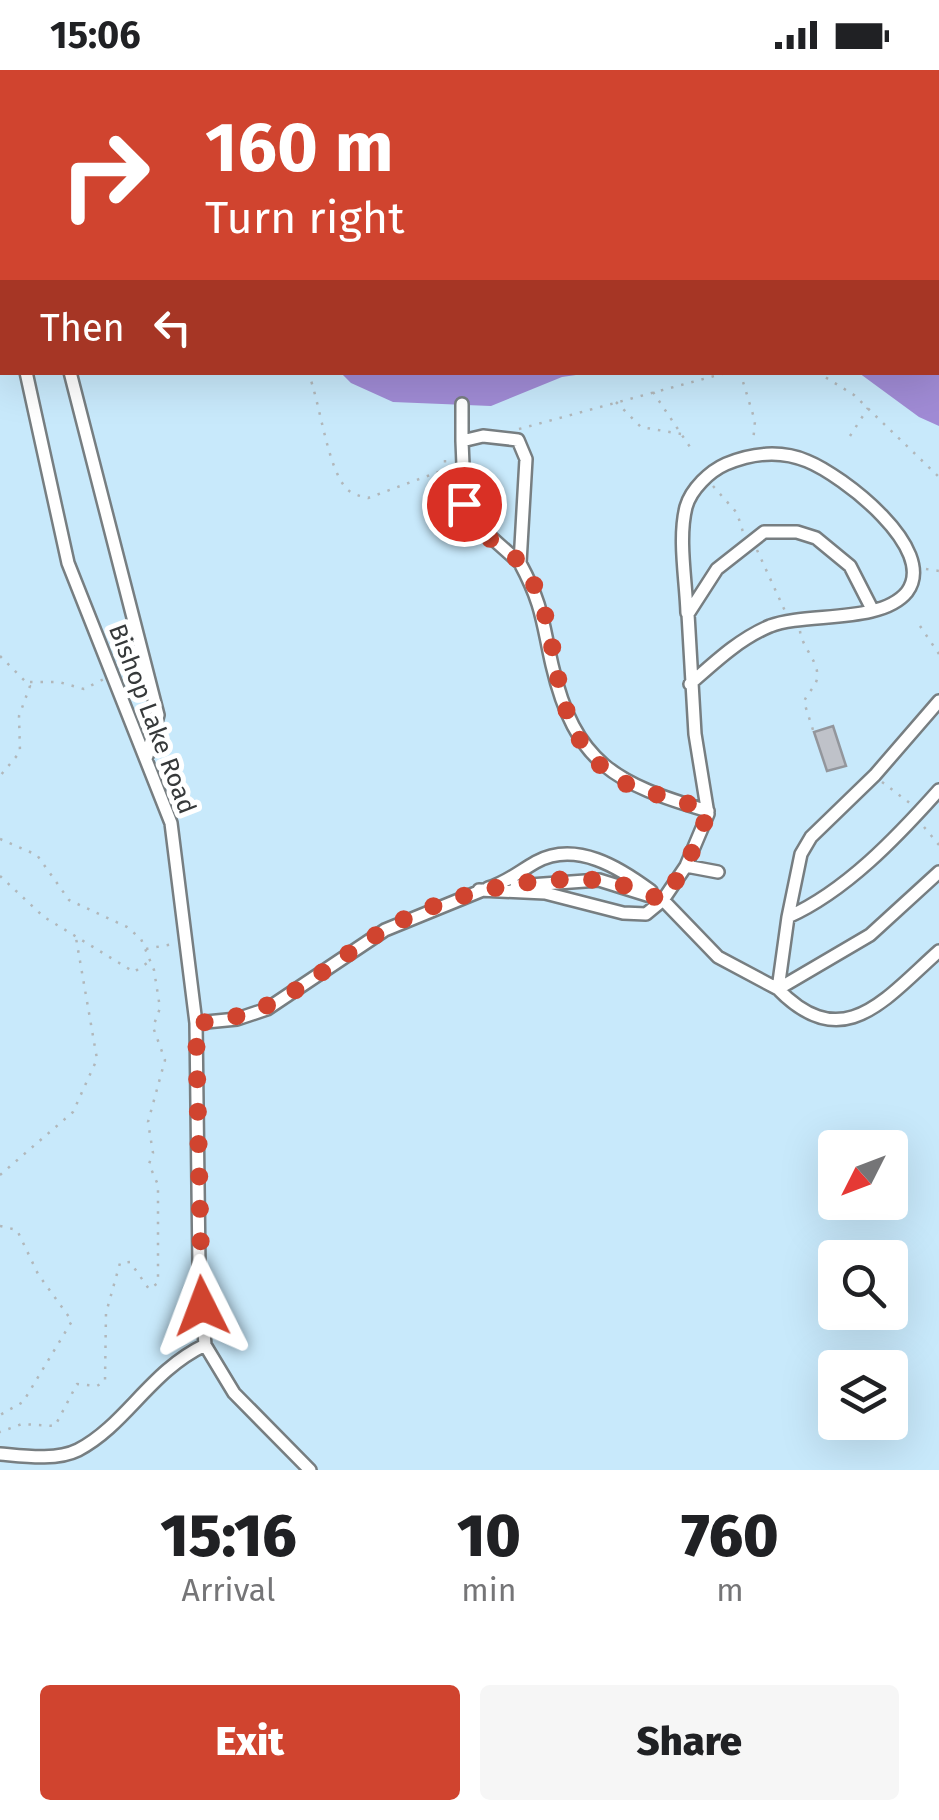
<!DOCTYPE html>
<style>
:root{--surface:#fff;--page:#f6f6f6;--text:#202124;--muted:#757577;--accent:#d0442f}
body{margin:0;font-family:"Fira Sans",sans-serif;background:var(--page);color:var(--text);height:100vh;display:flex;flex-direction:column;font-size:38px;white-space:nowrap}
*{box-sizing:border-box;margin:0}
p{font-size:32px;color:var(--muted)}
.icon{flex:none;width:55px;height:55px;fill:none;stroke:currentColor;stroke-width:2;stroke-linecap:round;stroke-linejoin:round}
.map{position:relative;height:1400px;overflow:hidden}
.drawer{display:flex;flex-direction:column;background:var(--surface);flex:1}
.drawer>*{flex:none}
.hud{position:absolute;left:0px;top:0px;width:940px;height:305px;box-shadow:0 10px 40px #0002;background:#d0442f;color:#fff;overflow:hidden}
.needle{width:65px;rotate:228deg}
.tools{position:absolute;left:818px;top:1060px;display:grid;gap:20px}
.tools a{display:grid;place-items:center;width:90px;height:90px;border-radius:10px;background:var(--surface);box-shadow:0 10px 40px #0002;font-size:50px}
.pin{position:absolute;display:grid;place-items:center;width:85px;height:85px;color:#fff;margin:-42px;border:5px solid #fff;border-radius:50%;box-shadow:0 2px 10px #0007}
.me{position:absolute;width:110px;margin:-55px;rotate:357deg;stroke-linejoin:round;filter:drop-shadow(0 0 8px #0008)}
.turn{display:flex;align-items:center;gap:35px;height:210px;padding:0 40px;font-size:45px}
.turn .icon{width:130px;height:130px;stroke-width:2.5}
.turn b{display:block;font-size:70px;line-height:85px}
.then{display:flex;align-items:center;height:95px;padding:0 40px;background:#0003;gap:20px;font-size:38px}
.eta{display:flex;justify-content:space-evenly;align-items:center;height:170px;text-align:center}
.eta b{font-size:60px;font-weight:800;line-height:70px}
.action{display:flex;gap:20px;margin-top:auto;padding:20px 40px}
.action a{flex:1;height:115px;border-radius:10px;background:var(--accent);color:#fff;font-size:40px;font-weight:800;line-height:115px;text-align:center}
.action a+a{background:var(--page);color:var(--text)}
.status{display:flex;justify-content:space-between;align-items:center;height:70px;padding:0 50px;background:var(--surface);direction:ltr}
.status svg{height:28px;fill:currentColor}
.map>svg:first-child{display:block}
.green{fill:#c8e9fb;fill-rule:evenodd}
.water{fill:#a08bd5}
.building{fill:#bfc2c9;stroke:#93969c;stroke-width:2.5}
.lines{fill:none;stroke-linecap:round;stroke-linejoin:round}
.minor-casing{stroke:#777e81;stroke-width:16}
.path{stroke:#b1b7ba;stroke-width:2.5;stroke-dasharray:2.5 8;stroke-linecap:butt}
.minor{stroke:#fff;stroke-width:11}
.route{stroke:#d0442f;stroke-width:18;stroke-dasharray:0 32.4}
.labels{text-anchor:middle;dominant-baseline:central;stroke-width:10;stroke-linejoin:round;paint-order:stroke}
.street-label{font-size:25px;fill:#36393a;stroke:#fff}
</style>
<div class="status"><b>15:06</b><svg viewBox="0 0 49 12"><path d="M0 12V9h3v3zM5 12V6h3v6zM10 12V3h3v9zM15 12V0h3v12zM26 1h20v11H26zM47 4h2v5h-2z"/></svg></div>
<div class="map">
<svg width="939" height="1400" viewBox="0 0 939 1400">
<rect width="100%" height="100%" fill="#eff7fb"/>
<!-- green -->
<path class="green" d="M0,0h939v1400h-939zM2,2h936v300h-936zM835,1078h55v54h-55zM835,1188h55v54h-55zM835,1298h55v54h-55z"/>
<!-- water -->
<path class="water" d="M65,0h712v2h-711z
M865,0h74v356l-20,-9 -60,-44 79,-1v-300z
M341,303h249l-28,4 -71,29 -98,-4 -42,-19z"/>
<!-- building -->
<path class="building" d="M833,656l13,40 -19,5 -13,-39z"/>
<g class="lines">
<defs>
<path id="minor" d="M0,195l2,-1
M0,225l2,6
M26,302l42,191 103,260 25,200 3,244 6,78 29,48 76,77
M70,302l88,343 -11,41
M462,334v37
M483,366l35,4 8,19 -6,104 -55,-49 -3,-73z
M520,493c23,43 22,58 32,102 23,99 64,119 156,146
M687,543c-1,-33 -9,-74 -1,-106 5,-18 24,-36 40,-43 26,-11 55,-14 81,-3 35,14 132,88 100,131 -26,32 -101,20 -137,34 -31,13 -55,36 -80,58
M939,631l-64,74 -64,62 -10,17 -13,63c58,-26 109,-80 151,-127
M686,796l32,6
M939,802l-69,63 -92,54c65,67 107,10 161,-38
M516,816l83,-6 64,20 55,57 60,32 10,-72
M488,818c18,-5 32,-17 48,-26 40,-22 84,6 115,29
M479,820l66,3 78,20 23,1 17,-14 23,-34 22,-52 -13,-80 -7,-120 29,-45 47,-37h33l19,6 34,28 22,43
M196,953l41,-4 30,-10 118,-79 98,-40
M0,1384c23,2 56,7 78,-4 48,-25 72,-79 127,-105"/>
</defs>
<!-- minor casing -->
<use href="#minor" class="minor-casing"/>
<!-- path -->
<path class="path" d="M26,0l3,2
M308,302c12,30 19,95 38,116 5,6 14,8 22,10l81,-30
M740,302l15,49 -2,22
M817,302l37,23 85,82
M653,322l41,61
M616,332l25,25 40,7
M519,359l210,-57
M850,366l18,-28
M445,390v15l6,6
M713,416l24,27 6,19
M757,480l28,61
M926,499l13,2
M920,556l19,28
M800,561c2,17 20,31 17,48 -2,9 -10,14 -13,23l9,28
M0,586l30,30 -11,30 1,36 -20,24
M30,612h29l25,7 20,-10
M882,712l29,22
M924,757l15,18
M0,769l37,16 32,45 58,27 14,12 13,31 6,38 -7,19 12,33 -17,62 5,31 -4,11 9,21v98l-9,6 -19,-27 -10,1 -14,50 -1,68 -8,5 -20,-2 -22,42 -33,-2 -22,8
M0,806l44,41 90,55 13,-9
M146,879l27,-5
M0,1105l73,-63 24,-53 -21,-121
M0,1156l17,4 21,44 34,47 -49,81 -23,13"/>
<!-- minor -->
<use href="#minor" class="minor"/>
</g>
<g class="lines">
<!-- route -->
<path class="route" d="M202,1236l-6,-283c86,-7 119,-51 188,-93 61,-36 143,-55 213,-50 22,1 46,13 66,20l23,-34 22,-52c-24,-18 -66,-18 -92,-36 -79,-54 -46,-152 -95,-214 -18,-22 -52,-30 -57,-60"/>
</g>
<g class="labels">
<!-- street labels -->
<g class="street-label">
<text transform="translate(152 649) rotate(69)">Bishop Lake Road</text>
</g>
</g>
</svg>
<div class="tools">
<a><svg class="needle" viewBox="-14 -14 28 28"><path d="M0-13l5 13h-10z" fill="#e53935"/><path d="M0 13l5-13h-10z" fill="#757577"/></svg></a>
<a><svg class="icon" aria-label="search" viewBox="0 0 24 24"><circle cx="10" cy="10" r="6"/><path d="M15 15l6 6"/></svg></a>
<a><svg class="icon" aria-label="layers" viewBox="0 0 24 24"><path d="M12 4l9 5-9 5-9-5zM3 14l9 5 9-5"/></svg></a>
</div>
<div class="pin" style="left:464px;top:434px;background:#d93025"><svg class="icon" aria-label="arrive" viewBox="0 0 24 24"><path d="M6 21V4h12l-3 4 3 4H6"/></svg></div>
<svg class="me" style="left:202px;top:1236px" viewBox="-20 -20 40 40"><path d="M0-17L14 15 0 8-14 15z" fill="#d0442f" stroke="#fff" stroke-width="4"/></svg>
<div class="hud">
<div class="turn"><svg class="icon" aria-label="right" viewBox="0 0 24 24"><path d="M7 20v-9h11M14 6l5 5-5 5"/></svg><div><b>160 m</b>Turn right</div></div>
<div class="then">Then<svg class="icon" aria-label="left" viewBox="0 0 24 24"><path d="M17 20v-9H6M10 6l-5 5 5 5"/></svg></div>
</div>
</div>
<section class="drawer">
<div class="eta">
<div><b>15:16</b><p>Arrival</p></div>
<div><b>10</b><p>min</p></div>
<div><b>760</b><p>m</p></div>
</div>
<div class="action"><a>Exit</a><a>Share</a></div>
</section>
